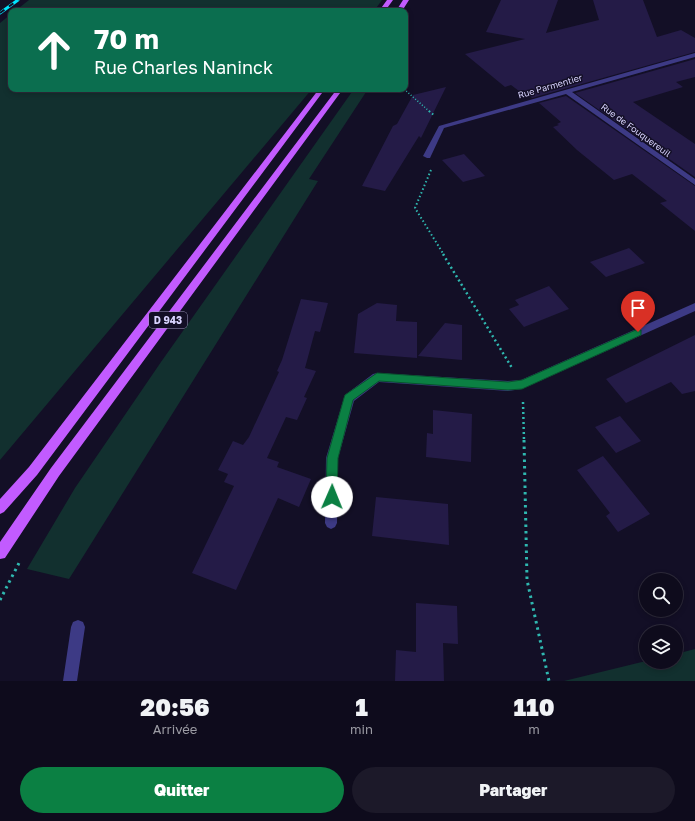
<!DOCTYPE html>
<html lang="fr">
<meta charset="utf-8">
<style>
:root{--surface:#0e0b1c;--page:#1c1929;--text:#f1f3f6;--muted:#9b9ba3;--line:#2e2b3b;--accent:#0b8043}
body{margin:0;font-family:"Golos Text",sans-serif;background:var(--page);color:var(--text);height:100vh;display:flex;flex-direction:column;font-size:15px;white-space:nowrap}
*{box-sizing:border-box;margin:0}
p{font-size:13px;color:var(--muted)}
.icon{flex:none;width:22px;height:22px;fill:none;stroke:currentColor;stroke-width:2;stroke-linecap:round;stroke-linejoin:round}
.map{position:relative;height:681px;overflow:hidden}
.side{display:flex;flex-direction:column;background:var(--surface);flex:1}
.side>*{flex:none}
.hud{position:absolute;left:8px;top:8px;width:400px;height:84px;border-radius:8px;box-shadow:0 2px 6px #0003,0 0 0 1px var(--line);background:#0b6e4f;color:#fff;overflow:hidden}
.tools{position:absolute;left:639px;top:573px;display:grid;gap:8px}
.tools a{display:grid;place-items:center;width:44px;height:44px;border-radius:50%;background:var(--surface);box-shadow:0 2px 6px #0003,0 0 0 1px var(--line);font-size:20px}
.pin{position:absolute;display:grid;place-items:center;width:34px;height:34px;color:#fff;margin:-41px -17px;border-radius:50% 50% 50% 0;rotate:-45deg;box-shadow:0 0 4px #0007}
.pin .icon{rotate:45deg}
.me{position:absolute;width:44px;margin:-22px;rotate:1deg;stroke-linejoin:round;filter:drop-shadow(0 0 3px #0008)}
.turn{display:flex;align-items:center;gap:14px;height:84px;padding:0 20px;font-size:18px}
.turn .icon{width:52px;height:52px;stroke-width:2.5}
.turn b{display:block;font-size:28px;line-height:34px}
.eta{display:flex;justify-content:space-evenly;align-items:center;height:68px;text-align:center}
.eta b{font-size:24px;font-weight:800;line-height:28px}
.primary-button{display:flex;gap:8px;margin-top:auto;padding:8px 20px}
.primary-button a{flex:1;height:46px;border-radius:24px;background:var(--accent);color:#fff;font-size:16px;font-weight:800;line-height:46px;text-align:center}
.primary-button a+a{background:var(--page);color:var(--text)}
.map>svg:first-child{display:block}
.green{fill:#12302f}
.building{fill:#241b47}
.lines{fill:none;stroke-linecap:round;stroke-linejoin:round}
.path-far3{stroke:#2fb8b0;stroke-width:1.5;stroke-dasharray:1 2;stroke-linecap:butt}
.path-far2{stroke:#2fb8b0;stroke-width:2;stroke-dasharray:1.5 2.5;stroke-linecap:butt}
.path-far1{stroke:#2fb8b0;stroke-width:2.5;stroke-dasharray:2 3;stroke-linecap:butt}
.path{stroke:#2fb8b0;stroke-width:3;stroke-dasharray:2.5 4;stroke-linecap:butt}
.street{fill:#3d3a85;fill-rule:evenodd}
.primary{fill:#c25bff;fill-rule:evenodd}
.rail-casing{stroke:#00e5ff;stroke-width:3}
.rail{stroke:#130f26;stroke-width:2;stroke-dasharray:5.5;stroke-linecap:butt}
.route{fill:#0b8043;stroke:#07532c}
.labels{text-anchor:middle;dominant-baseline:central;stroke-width:3;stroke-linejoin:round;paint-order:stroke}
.far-street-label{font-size:9px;fill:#d9d4ff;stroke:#130f26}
.shield{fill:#130f26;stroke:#9e99be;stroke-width:1}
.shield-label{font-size:10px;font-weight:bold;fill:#d9d4ff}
</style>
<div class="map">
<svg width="695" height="681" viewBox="0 0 695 681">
<rect width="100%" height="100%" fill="#130f26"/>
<!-- green -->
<path class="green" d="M29,0h353l-8,11h-359z
M11,14v75h301l-312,371v-437z
M354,89h14l-59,90 9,2 -249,398 -42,-10 48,-81 86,-126z
M695,649v32h-131l82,-20 30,1v-8z"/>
<!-- building -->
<path class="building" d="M501,0h57l-12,33 53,-13 -6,-20h50l14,37 24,-7 14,8v14l-163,46 -9,-8 -4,1 -8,-6 -6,2 -40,-33 60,-15 -39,-7z
M695,59v18l-19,5 7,5 -50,15 62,42v33l-120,-84z
M446,87l-25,51 -2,-2 -34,55 -23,-5 31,-60 4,-2 16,-29z
M566,96l129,90v45l-35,-28 7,-2 -35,-27 -18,6 -37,-30 -24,-23 6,-2 -2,-1 4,-2 -22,-19z
M464,154l21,22 -22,6 -21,-22z
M629,248l16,15 -39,14 -16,-15z
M549,286l20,23 -45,18 -15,-18 10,-4 -4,-5z
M301,299l27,4 -8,29 -5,-1 -10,37 11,3 -12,26 3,1 -10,22 -11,-3 -19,41 12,4 -2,5 34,12 -12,28 -21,-9 -42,92 -44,-17 42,-87 -10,-4 4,-8 -10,-4 15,-29 10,4 6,-8 30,-65 -2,-1 5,-11z
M377,303l20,2 -1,16 21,1v36l-63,-5 4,-39z
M445,323l17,2v35l-44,-4z
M695,335v56l-13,3 -11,-12 -45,21 -20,-24z
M433,410l39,4 -1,48 -45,-5 1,-24 6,1z
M620,416l21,25 -25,12 -21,-26z
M603,456l47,58 -32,18 -12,-16 4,-3 -33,-43z
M376,497l72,7 1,41 -77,-9z
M416,603l41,3 1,38 -15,-1 1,38h-49l1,-31 20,2z"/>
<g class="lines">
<!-- path-far3 -->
<path class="path-far3" d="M404,89l26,23"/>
<!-- path-far2 -->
<path class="path-far2" d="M429,111l6,5
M431,170l-16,38 29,47"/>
<!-- path-far1 -->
<path class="path-far1" d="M443,254l69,114
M523,402l1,39"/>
<!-- path -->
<path class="path" d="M524,440l3,140 22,101
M0,600l19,-37"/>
<!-- street -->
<path class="street" d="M695,53v4l-123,35 123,87v6l-129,-91 -122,34 -14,30h-3l-4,-2 16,-30z
M695,303v8l-173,78 -14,2 -129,-9 -25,19 -16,57 -1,65 -2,4 -4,2 -4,-2 -2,-4 1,-65 18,-60 1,-3 28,-21 4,-1 131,8 13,-1z
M78,620l5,2 2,5 -8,54h-14l8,-54 2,-5z"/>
<!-- primary -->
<path class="primary" d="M387,0h6l-8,11h-6z
M403,0h6l-7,11h-6z
M319,89h6l-288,386 -33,37 -4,2v-15l29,-32z
M337,89h6l-284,387 -54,82 -5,1v-17l51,-74z"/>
<defs>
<path id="rail" d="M0,13l18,-13"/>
</defs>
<!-- rail casing -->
<use href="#rail" class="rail-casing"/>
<!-- rail -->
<use href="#rail" class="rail"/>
</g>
<!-- route -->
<path class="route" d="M638,329l3,1v5l-119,54 -14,1 -129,-9 -26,19 -15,58 -1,39 -1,4 -4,2 -4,-2 -2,-4 1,-39 17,-60 1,-3 32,-22 131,9 14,-2z"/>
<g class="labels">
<!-- far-street labels -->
<g class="far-street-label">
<text transform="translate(550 86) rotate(-16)">Rue Parmentier</text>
<text transform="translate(636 130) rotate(36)">Rue de Fouquereuil</text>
</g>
<!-- shield labels -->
<rect class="shield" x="149" y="312" width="38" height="16" rx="3"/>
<g class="shield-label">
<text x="168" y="320">D 943</text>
</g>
</g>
</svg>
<div class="tools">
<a><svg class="icon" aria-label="search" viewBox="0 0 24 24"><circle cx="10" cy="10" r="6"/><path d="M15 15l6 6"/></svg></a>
<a><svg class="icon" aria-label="layers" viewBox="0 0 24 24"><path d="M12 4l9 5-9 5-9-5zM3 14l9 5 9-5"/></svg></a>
</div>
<div class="pin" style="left:638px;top:332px;background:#d93025"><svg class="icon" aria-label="arrive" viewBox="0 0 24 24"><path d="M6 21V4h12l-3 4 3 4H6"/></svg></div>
<svg class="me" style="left:332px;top:497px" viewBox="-20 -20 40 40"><circle r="19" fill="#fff"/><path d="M0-13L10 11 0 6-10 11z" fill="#0b8043"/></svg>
<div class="hud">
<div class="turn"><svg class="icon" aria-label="ahead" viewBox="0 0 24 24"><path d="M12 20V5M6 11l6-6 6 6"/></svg><div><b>70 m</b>Rue Charles Naninck</div></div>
</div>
</div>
<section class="side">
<div class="eta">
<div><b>20:56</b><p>Arrivée</p></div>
<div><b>1</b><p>min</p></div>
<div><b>110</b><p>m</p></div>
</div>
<div class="primary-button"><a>Quitter</a><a>Partager</a></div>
</section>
